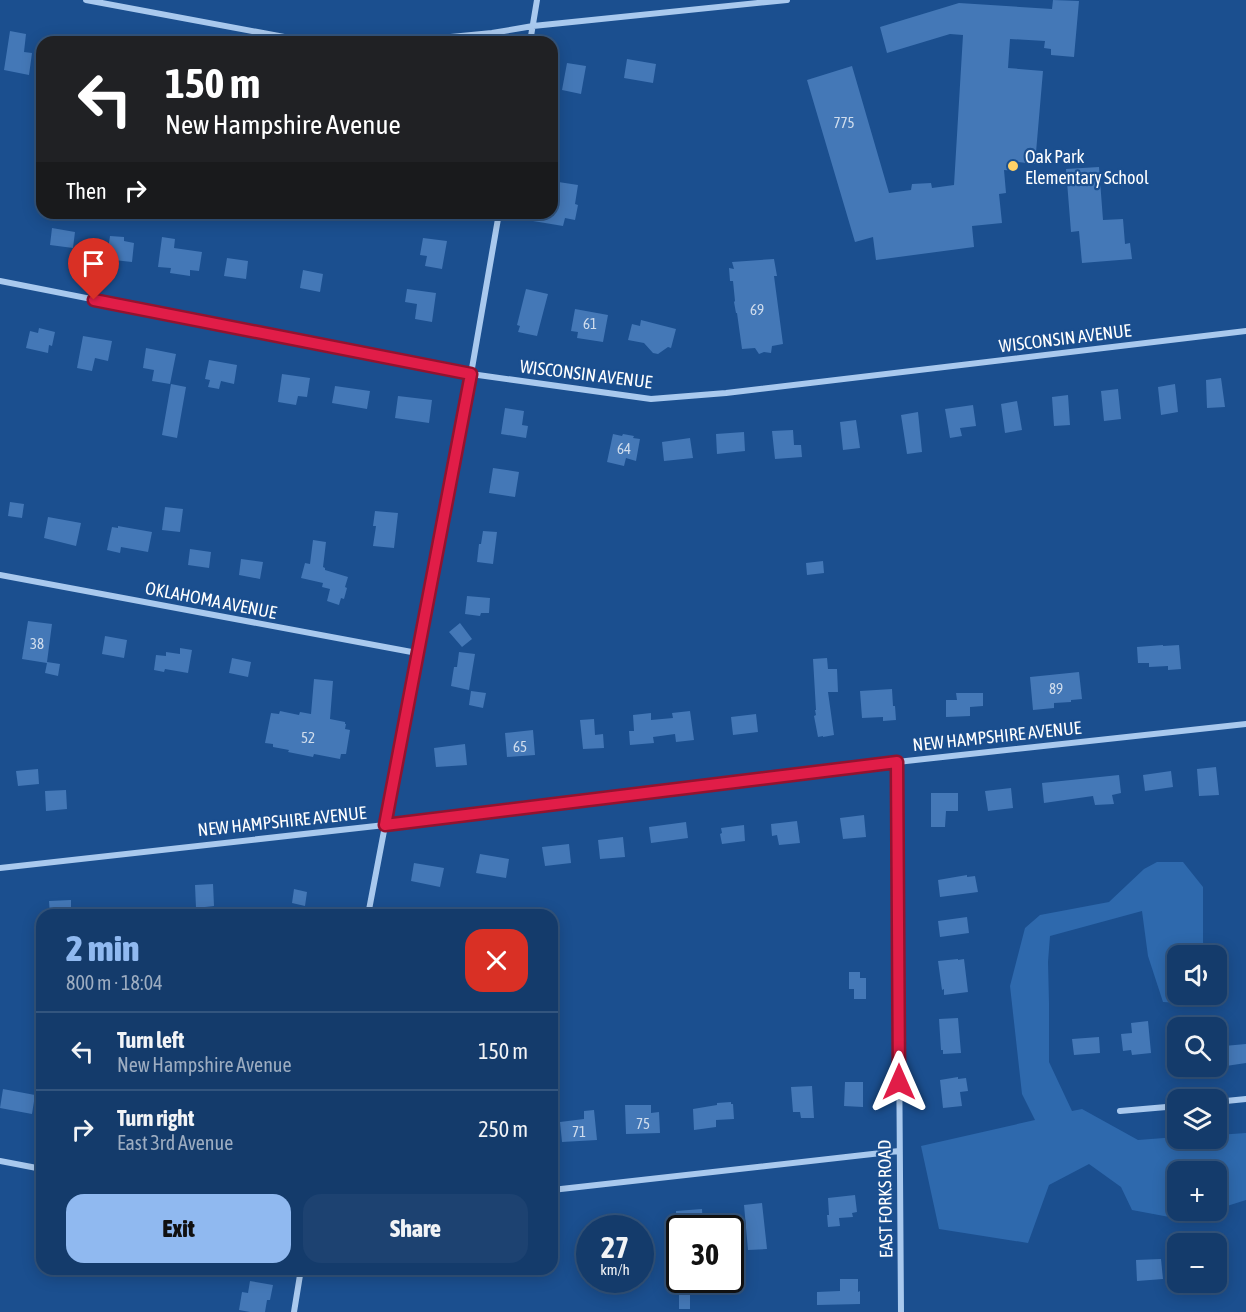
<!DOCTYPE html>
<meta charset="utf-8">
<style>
:root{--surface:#143b6b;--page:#1d4271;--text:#f1f3f6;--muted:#9dadc1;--line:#33557e;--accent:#90b9f0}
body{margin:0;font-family:"Asap Condensed",sans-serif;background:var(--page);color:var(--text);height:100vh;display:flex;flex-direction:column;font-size:22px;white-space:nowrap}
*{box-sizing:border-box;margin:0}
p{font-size:20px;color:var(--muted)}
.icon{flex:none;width:33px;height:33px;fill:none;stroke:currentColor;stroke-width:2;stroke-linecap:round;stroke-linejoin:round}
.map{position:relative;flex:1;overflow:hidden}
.panel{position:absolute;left:36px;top:909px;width:522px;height:366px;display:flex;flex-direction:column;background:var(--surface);border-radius:18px;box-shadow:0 3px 15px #0003,0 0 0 2px var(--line)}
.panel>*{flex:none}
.guide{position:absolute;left:36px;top:36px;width:522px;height:183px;border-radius:18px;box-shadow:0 3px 15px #0003,0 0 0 2px var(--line);background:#202124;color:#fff;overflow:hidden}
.fabs{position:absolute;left:1167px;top:945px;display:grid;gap:12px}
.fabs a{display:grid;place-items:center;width:60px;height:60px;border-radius:12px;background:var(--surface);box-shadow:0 3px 15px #0003,0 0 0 2px var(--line);font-size:30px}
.speed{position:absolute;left:576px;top:1215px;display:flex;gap:12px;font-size:30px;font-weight:700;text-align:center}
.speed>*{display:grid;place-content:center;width:78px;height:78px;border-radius:50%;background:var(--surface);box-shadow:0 3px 15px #0003,0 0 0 2px var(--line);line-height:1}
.speed small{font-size:15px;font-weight:400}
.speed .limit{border:3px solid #111;border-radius:9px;background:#fff;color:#111}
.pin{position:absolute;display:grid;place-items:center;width:51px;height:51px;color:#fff;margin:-62px -26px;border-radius:50% 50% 50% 0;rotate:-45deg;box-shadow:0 0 6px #0007}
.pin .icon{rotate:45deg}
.me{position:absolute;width:66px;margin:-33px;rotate:0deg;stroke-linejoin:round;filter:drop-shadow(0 0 4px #0008)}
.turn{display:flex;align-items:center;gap:21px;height:126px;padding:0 30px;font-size:27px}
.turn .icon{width:78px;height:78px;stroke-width:2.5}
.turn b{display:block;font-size:42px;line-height:51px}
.then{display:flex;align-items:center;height:57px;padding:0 30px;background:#0003;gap:12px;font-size:22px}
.round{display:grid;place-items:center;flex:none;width:63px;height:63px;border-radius:18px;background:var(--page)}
.head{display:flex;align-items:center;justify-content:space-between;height:102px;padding:0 30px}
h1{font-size:36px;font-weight:800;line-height:45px;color:var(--accent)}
.button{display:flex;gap:12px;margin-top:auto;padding:12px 30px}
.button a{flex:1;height:69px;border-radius:18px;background:var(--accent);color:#111;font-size:24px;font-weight:800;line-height:69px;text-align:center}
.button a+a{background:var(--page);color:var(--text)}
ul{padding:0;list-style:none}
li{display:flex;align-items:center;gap:18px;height:78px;padding:0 30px;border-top:2px solid var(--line)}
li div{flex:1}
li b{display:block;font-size:22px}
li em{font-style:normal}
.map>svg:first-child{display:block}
.green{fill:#2e69ad;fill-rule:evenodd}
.building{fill:#4478b7}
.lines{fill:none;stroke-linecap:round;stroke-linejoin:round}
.street{stroke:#a9c9ee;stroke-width:6}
.route-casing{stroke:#92132f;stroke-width:15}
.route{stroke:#e11d48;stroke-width:10}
.poi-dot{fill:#ffd166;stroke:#1b4f8f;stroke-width:2}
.labels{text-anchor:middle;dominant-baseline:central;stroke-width:4.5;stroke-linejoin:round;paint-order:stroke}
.number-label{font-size:15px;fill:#d0dded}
.poi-label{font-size:18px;fill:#fff;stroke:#1b4f8f;text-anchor:start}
.street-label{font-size:18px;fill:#fff;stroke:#1b4f8f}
</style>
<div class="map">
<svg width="1246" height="1312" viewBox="0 0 1246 1312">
<rect width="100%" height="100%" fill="#1b4f8f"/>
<!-- green -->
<path class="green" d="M1157,862h26l20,25v55l2,13 -27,1v38l34,1 2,10 -51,-3 -15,-46 -6,-45 -92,25 -2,26 1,41v59l23,49 10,-2 56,31 39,-3 39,1 1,-3 29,-2v67l-19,6 -31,16 -64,-12 -11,-23 -32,-23 -40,21 -21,58 -89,-14 -18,-83 114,-26 -13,-26 -12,-108 15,-58 15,-13 69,-13 35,-33zM1178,1172h38v38h-38z"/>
<!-- building -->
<path class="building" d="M1053,0l26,1 -5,56 -23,-2v-6l-7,-1 1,-7 -35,-2 -2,29 35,3 -8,93 -17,-2v9l-14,-1 2,23 -7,1 3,29 -30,3 2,21 -98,13 -3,-23 -18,5 -48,-162 45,-14 37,127 22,-3 1,-6 19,-1 1,5 22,-3 9,-150 -13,-1 -63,19 -7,-26 79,-24 93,6z
M10,31l16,3 -2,18 8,1 -3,22 -25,-5z
M627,59l29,5 -3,19 -29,-5z
M567,63l19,3 -5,28 -19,-4z
M1099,167l4,53 20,-1 2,25 5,-1 2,16 -50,4 -3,-32 -8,1 -5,-63z
M552,181l26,4 -3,19 3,1 -3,15 -10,-2 -2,8 -42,-7v-6h31z
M52,228l23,4 -2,16 -23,-3z
M110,236l14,1v4l10,2 -2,19 -18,-2 1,-9 -7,-1z
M162,237l13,2 -1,9 28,4 -3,19 -9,-1v6l-20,-3 1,-5 -13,-1z
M423,238l24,3 -5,28 -17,-3 2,-10 -7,-1z
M227,258l21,3 -2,18 -22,-3z
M774,259l3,17h-3l9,68 -11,2 -1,7 -7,-1 -5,2 -4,-6 -13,1 -5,-36h-1l-2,-11 1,-1 -2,-20h-3l-1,-13 5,1 -2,-7z
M303,270l20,4 -3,18 -20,-4z
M407,289l29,4 -4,29 -17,-3 2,-15 -12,-2z
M526,289l22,5 -11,42 -19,-4 2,-6 -3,-1z
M575,309l33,6 -5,27 -26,-4 1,-6 -7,-1z
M641,320l35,9 -5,19 -3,-1 -10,7 -5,-1 -9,-10 -16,-3 4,-16 8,2z
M39,328l16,4 -3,14 -3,-1 -1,8 -22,-5 4,-17 8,2z
M83,336l29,5 -4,20 -13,-3 -3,13 -15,-3z
M146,348l30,6 -6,30 -18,-3 2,-11 -11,-2z
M209,360l28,5 -3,19 -13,-3 -2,8 -11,-2 2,-7 -5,-1z
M282,374l28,4 -3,19 -9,-1 -2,9 -18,-3z
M1221,378l4,29 -18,1 -1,-28z
M171,384l15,3 -9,51 -15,-3z
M1175,384l3,28 -17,3 -3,-28z
M335,386l35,5 -3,18 -35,-6z
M1118,389l3,30 -17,2 -3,-30z
M1068,395l2,30 -16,1 -2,-29z
M398,396l34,4 -3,23 -34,-5z
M1017,401l5,29 -17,3 -4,-29z
M973,405l3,21 -16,2 2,8 -12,2 -5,-29z
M505,408l19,3 -2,14 6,1 -2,12 -25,-4z
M918,412l4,40 -15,2 -6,-39z
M856,420l4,28 -17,2 -3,-28z
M793,430l1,15h7l1,12 -27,2 -3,-28z
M744,432l1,19 -28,3 -1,-20z
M613,434l9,2 1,-2 11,2 -1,2 7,1 -4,22 -10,-3 -2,8 -17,-4z
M690,438l3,20 -29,3 -2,-19z
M493,468l26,4 -4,25 -26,-4z
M10,502l14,2 -2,14 -14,-2z
M165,507l18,2 -3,23 -18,-2z
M375,511l23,2 -4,35 -21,-2 3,-20h-3z
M48,517l33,6 -5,23 -32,-8z
M118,526l34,6 -4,20 -27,-5 -1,6 -13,-3 5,-23 6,1z
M483,531l14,1 -4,32 -16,-2 2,-18h2z
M313,540l13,2 -3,25 2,1v2l23,7 -3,10 2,1 -3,11 -3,-1 -2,7 -12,-4 3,-12 -8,-2 1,-4 -22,-5 4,-15 5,1z
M190,549l21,3 -2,16 -21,-3z
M241,559l22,3 -3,17 -21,-4z
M823,561l1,12 -17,2 -1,-12z
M467,596l23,2 -1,15h-8l-1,3 -15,-2z
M28,621l24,3 -5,38 13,2 -2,12 -13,-3 2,-10 -25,-4z
M460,623l12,16 -10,8 -13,-15z
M105,636l22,4 -3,18 -22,-4z
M1163,645v1l16,-1 2,24 -13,1v-4l-19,1v-4h-11l-1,-16z
M180,648l12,2 -4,23 -23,-4 -1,3 -10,-2 2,-15 10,1v-4l14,2z
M459,652l16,2 -6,36 -18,-4 3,-19h3z
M232,658l19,4 -3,15 -19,-4z
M827,658l1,11h9l1,23h-10l6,43 -11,2v-1l-5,1 -4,-21 2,-1 -1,-5h1l-3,-51z
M1079,672l3,27 -11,1v2l-17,1v5l-21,2 -3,-33z
M314,679l19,2 -3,38 15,3v2h1l-1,5 5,1 -4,24h-5l-1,5 -26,-5 -1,3 -25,-5 1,-2 -16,-3v-3l-8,-1 6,-30 8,1 1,-3 19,4 1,-3 11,2z
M892,689l1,17h2l1,14 -13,1v-4l-21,1 -2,-27z
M471,691l15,2 -3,15 -14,-3z
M956,693h27v13l-13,1v9l-24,1v-17h11z
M690,711l4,29 -18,2 -1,-8 -22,3 1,6 -24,2 -1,-14h5l-1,-16 18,-2v7l22,-2 -1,-5z
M756,714l2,18 -25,3 -2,-18z
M594,719l1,16 8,-1 1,14 -21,1 -3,-29z
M533,730l2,25 -28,2 -2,-24z
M465,744l2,21 -31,2 -2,-19z
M1216,767l3,28 -20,1 -2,-27z
M38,769l1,15 -21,2 -2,-15z
M1171,771l2,16 -28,4 -2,-16z
M1119,775l2,18 -9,2 2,9 -19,1 -2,-9 -49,7 -2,-20z
M1011,788l2,20 -25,3 -3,-20z
M66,790l1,19 -21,2 -1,-20z
M931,793h27v18h-12l-1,16h-14z
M864,815l2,22 -23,2 -3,-21z
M797,821l3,22 -21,2 -2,-10 -5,1 -1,-12z
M686,822l2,16 -37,5 -2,-16z
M744,825l1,16 -23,3 -2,-10 2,-1 -1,-5z
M623,837l2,20 -25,2 -2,-19z
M569,844l2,19 -26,3 -3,-19z
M480,854l29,5 -3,19 -30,-5z
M414,863l30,5 -4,19 -29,-6z
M967,875v2l8,-1 3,16 -38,5 -2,-17z
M213,884l1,22 -18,2 -1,-23z
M294,889l13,3 -2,14 -13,-3z
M71,900v15h-21l-1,-14z
M967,917l2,16 -29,4 -2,-16z
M958,959v1l6,-1 4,33 -24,3v-6l-2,1 -4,-29z
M849,972h11v6h6v21h-12v-10h-5z
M958,1018l3,35 -18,1v-4h-2l-2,-31z
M1148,1021l3,32 -19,2 -1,-5 -8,1 -2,-17 11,-1 -1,-10z
M1099,1037l1,16 -26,2 -2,-16z
M1246,1044v19l-20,3 -2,-20z
M958,1077v2l8,-1 2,13 -8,1 2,14 -19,2 -3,-28z
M845,1082h18v25l-19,-1z
M812,1086l2,32h-13l-1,-6h-7l-2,-25z
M3,1089l32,6 -3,19 -32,-6z
M731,1102v2h2l1,15 -18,1v7l-22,3 -1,-21 24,-4v-2z
M625,1105h26v8l8,-1 1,21 -34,1z
M594,1110l3,30 -35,2 -2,-20 24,-3v-8z
M855,1195l2,17 -5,1 1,4 -14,1 1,8 -12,1 -1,-12h2l-1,-17z
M762,1203l5,46 -19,1 -4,-45z
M702,1209l1,19h-27v-17z
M1161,1259l2,20 -26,2 -1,-21z
M840,1279h18v13l2,-1v13l-43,1v-13l23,-1z
M250,1281l23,4 -3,15h-3l-2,12h-15l-11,-2 3,-18 6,1z
M679,1292h11v17h-11z"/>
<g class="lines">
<!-- street -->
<path class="street" d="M86,0l225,42
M399,42l93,-9 41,-7 254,-26
M530,42l7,-42
M0,281l471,93 180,25 75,-6 520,-62
M0,575l417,78
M897,762l4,550
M0,868l385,-43 512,-63 349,-38
M368,915l103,-541 28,-161
M1216,1102l30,-3
M1120,1111l58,-5
M0,1161l42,8
M552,1190l347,-39
M294,1312l7,-43"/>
</g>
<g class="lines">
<defs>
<path id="route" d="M94,300l377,74 -86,451 512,-63 2,320"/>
</defs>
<!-- route casing -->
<use href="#route" class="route-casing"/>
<!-- route -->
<use href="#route" class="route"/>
</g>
<!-- markers -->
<circle class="poi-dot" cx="1013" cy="166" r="6"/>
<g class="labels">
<!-- number labels -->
<g class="number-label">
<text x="844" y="122">775</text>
<text x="757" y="309">69</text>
<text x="590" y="323">61</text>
<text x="624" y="448">64</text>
<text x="37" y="643">38</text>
<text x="1056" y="688">89</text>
<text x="308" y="737">52</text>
<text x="520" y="746">65</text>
<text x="643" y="1123">75</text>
<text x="579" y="1131">71</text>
</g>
<!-- poi labels -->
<g class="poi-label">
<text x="1025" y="156">Oak Park<tspan x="1025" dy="21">Elementary School</tspan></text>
</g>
<!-- street labels -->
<g class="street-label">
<text transform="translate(1065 338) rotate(-7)">WISCONSIN AVENUE</text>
<text transform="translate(586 374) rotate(7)">WISCONSIN AVENUE</text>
<text transform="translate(211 600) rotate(11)">OKLAHOMA AVENUE</text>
<text transform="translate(997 736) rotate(-6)">NEW HAMPSHIRE AVENUE</text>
<text transform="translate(282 821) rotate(-6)">NEW HAMPSHIRE AVENUE</text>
<text transform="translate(885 1199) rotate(-91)">EAST FORKS ROAD</text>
</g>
</g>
</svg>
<div class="fabs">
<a><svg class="icon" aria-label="sound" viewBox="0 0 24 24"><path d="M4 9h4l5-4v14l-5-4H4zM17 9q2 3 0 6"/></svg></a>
<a><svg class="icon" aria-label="search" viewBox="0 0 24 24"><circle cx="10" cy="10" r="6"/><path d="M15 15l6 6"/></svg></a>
<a><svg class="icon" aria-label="layers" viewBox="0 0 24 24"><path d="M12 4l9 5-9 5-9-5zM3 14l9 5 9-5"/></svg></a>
<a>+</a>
<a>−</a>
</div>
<div class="speed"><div>27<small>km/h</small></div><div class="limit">30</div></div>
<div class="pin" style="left:94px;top:300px;background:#d93025"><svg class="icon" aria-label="arrive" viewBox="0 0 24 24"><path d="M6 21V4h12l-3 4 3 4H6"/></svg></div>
<svg class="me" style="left:899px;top:1082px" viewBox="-20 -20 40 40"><path d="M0-17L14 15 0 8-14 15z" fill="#e11d48" stroke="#fff" stroke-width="4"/></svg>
<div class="guide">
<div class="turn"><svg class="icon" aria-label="left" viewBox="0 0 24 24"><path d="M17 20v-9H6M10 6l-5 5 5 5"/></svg><div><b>150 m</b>New Hampshire Avenue</div></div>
<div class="then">Then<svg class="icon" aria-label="right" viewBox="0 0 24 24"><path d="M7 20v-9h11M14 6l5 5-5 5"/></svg></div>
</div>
<section class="panel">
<div class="head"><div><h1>2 min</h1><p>800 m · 18:04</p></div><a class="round" style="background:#d93025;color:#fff"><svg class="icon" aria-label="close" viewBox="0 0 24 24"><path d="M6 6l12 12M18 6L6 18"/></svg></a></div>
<ul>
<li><svg class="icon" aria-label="left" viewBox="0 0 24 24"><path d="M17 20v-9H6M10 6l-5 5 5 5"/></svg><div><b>Turn left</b><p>New Hampshire Avenue</p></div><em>150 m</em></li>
<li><svg class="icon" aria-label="right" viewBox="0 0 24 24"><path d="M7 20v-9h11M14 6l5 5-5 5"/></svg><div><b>Turn right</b><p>East 3rd Avenue</p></div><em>250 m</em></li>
</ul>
<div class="button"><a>Exit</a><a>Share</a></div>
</section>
</div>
